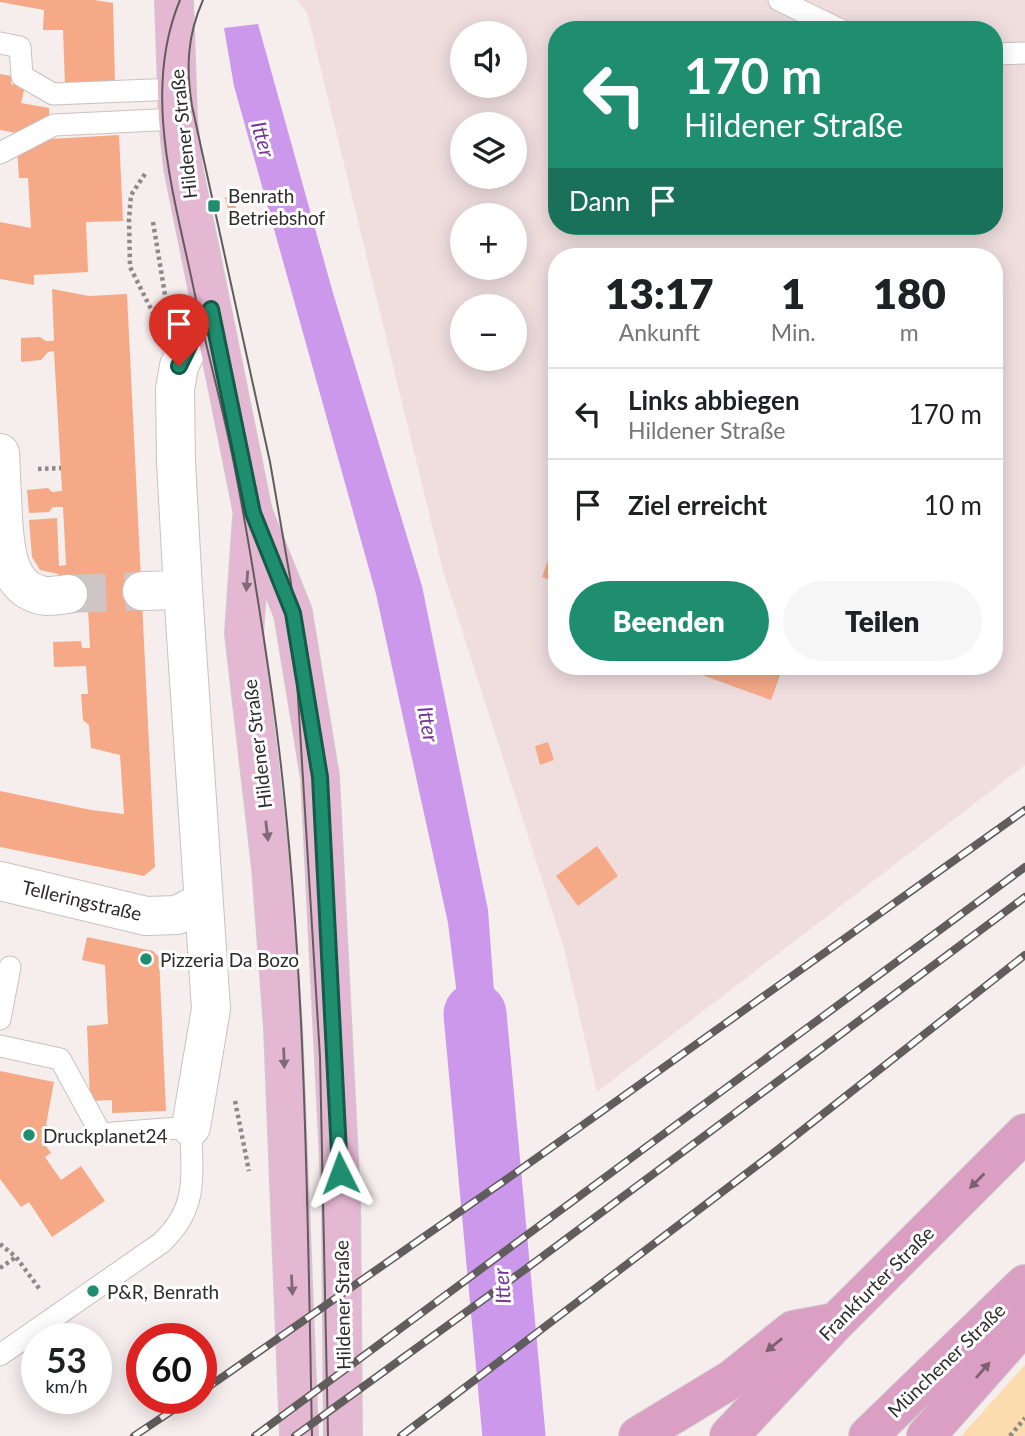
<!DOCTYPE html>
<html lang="de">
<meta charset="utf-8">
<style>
:root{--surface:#fff;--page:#f6f6f6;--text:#202124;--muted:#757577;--line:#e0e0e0;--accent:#1e8e6f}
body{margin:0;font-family:Lato,sans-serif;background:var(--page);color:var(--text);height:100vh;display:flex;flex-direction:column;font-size:26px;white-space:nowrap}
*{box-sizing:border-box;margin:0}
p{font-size:23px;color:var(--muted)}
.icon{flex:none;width:38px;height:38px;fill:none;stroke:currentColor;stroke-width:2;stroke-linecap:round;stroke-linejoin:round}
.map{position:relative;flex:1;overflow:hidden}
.sheet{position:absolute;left:548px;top:248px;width:455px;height:427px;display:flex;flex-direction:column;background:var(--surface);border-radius:28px;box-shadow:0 4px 18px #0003}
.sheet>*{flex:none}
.hud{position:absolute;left:548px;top:21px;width:455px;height:214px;border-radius:28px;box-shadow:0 4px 18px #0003;background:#1e8e6f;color:#fff;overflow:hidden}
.buttons{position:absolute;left:450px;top:21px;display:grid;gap:14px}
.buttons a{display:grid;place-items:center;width:77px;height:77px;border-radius:50%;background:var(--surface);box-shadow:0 4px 18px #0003;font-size:35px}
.speed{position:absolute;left:21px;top:1323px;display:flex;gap:14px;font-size:35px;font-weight:700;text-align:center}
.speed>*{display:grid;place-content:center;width:91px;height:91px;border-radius:50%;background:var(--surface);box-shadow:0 4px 18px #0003;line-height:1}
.speed small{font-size:18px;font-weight:400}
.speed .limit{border:10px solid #d22;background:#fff;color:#111}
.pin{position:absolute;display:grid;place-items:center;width:60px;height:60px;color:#fff;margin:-72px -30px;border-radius:50% 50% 50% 0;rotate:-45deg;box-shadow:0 0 7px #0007}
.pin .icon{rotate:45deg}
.me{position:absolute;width:77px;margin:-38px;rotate:357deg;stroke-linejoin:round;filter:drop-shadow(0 0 5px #0008)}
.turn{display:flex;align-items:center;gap:24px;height:147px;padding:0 21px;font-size:32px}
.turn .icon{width:91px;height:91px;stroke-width:2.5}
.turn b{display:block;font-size:49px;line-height:60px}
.then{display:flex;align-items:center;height:66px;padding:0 21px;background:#0003;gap:14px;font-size:26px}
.eta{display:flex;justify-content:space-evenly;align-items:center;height:119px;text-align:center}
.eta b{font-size:42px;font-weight:800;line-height:49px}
.primary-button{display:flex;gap:14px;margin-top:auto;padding:14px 21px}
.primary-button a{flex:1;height:80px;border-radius:42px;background:var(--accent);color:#fff;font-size:28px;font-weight:800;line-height:80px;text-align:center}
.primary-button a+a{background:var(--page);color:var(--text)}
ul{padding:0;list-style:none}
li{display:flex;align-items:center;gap:21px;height:91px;padding:0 21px;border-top:2px solid var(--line)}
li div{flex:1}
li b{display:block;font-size:26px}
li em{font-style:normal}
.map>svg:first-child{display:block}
.built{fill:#f0dedf;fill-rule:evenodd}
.green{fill:#fcdbae}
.water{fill:#cb98eb}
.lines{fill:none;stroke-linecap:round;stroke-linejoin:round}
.river{stroke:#cb98eb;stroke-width:63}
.building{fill:#f5a987}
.minor-tunnel{stroke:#cec6c6;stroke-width:38;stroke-dasharray:38 19;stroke-linecap:butt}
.service-casing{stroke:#c9c1c1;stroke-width:23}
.minor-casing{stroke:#c9c1c1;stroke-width:40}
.primary-casing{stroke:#cdcccc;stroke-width:40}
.trunk-casing{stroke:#cdcccc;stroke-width:40}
.path{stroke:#8f8a8a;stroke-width:4.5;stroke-dasharray:3.5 3.5;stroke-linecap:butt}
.service{stroke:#fff;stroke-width:21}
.minor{stroke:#fff;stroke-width:38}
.primary{stroke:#e4b7d3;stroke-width:38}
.trunk{stroke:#db9fc4;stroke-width:38}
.tram{stroke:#625d5d;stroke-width:2}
.rail-casing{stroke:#625d5d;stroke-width:8}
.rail{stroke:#fff;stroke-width:5;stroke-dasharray:16;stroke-linecap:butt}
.oneway{fill:#806a77}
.oneway2{fill:#7c5f70}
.route-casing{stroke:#145c48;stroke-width:18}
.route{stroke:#1e8e6f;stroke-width:12}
.poi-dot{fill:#1e8e6f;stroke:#fff;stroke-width:2.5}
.labels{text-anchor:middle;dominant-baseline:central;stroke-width:6;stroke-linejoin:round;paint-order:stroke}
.street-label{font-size:19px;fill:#2e2b2b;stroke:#fff}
.poi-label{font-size:19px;fill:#2e2b2b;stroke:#fff;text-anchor:start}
.water-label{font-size:21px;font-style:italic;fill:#743596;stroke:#fff}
</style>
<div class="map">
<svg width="1025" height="1436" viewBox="0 0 1025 1436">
<rect width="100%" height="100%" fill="#f6eded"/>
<!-- built -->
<path class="built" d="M297,0h728v765l-428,327 -33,-144 -121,-377 -136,-559zM556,30h438v196h-438zM462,33h52v53h-52zM462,124h52v53h-52zM462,215h52v53h-52zM556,257h438v410h-438zM462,306h52v53h-52z"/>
<!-- green -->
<path class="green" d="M1025,1365v71h-64z"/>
<!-- water -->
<path class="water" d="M258,24l75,269 89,293 66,324 13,176 -30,21 -23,-184 -72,-329 -142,-508 -10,-58z
M503,1124l3,38 -29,19 -5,-35z
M529,1367l9,69h-53l-6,-39z"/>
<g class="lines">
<!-- river -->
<path class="river" d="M475,1014l39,422"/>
</g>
<!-- building -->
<path class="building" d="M0,0h94l19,3 2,79 -50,3 -2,-55h-20l1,-20 -44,-8z
M0,74l12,2 -1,8 14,2 -4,17 28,5 1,31 69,-4 4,86 -37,1 2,50 -54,3v10l-34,-6v-57l31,6 -3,-50h-9l-3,-45 -16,-3z
M233,195l5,22 -8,2 -5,-22z
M52,289l37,7 38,-2 28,573 -11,9 -144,-29v-56l91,19 33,4 -4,-59 -29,-7 -2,-23 -6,-5 -2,-26h7l-2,-28 -32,1 -1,-25 28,-1 1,7h8l-2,-40 -20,1 -4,-28 -6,-7 -18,-4 -8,-13 -3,-37 28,-2 2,48 7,-1 -3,-58h-10l-4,5 -20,1 -2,-23 21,-2 4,4 10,-1 -8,-140 -6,1 -7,8 -20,2v-24l19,-1 6,4h8z
M556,538v44l-14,-5z
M556,596v25l-8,-3z
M680,667h103l-12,33z
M548,742l6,18 -14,5 -5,-19z
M597,846l21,30 -40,30 -22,-30z
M87,937l66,14 6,6 7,154 -54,2v-13l-22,1 -3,-75 21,-2 -3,-59 -23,-5z
M0,1071l54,11 -8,43 5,2 -3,16 -5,-1 8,11 -6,4 16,23 20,-14 24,35 -53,36 -23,-35 -8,5 -21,-28z"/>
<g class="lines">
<!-- minor-tunnel -->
<path class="minor-tunnel" d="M68,594l74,-3"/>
<defs>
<path id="service" d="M779,0l62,30
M0,43l20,4 2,29 31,18 123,-5
M994,54l31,-1
M0,153l54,-28 124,-6
M0,1019l10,-52
M0,1046l60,13 41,75 90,-7c0,48 9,80 -30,116l-161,112"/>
<path id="minor" d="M0,453c1,21 2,43 3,65 2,30 4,73 43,78 7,0 15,-1 22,-2
M142,591l41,-1
M0,881l146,35 31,-1 26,-13
M191,1127l20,-118 -28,-419 -7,-128 -1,-73 4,-23 22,-45 10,-12"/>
<path id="primary" d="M174,0l4,119 5,48 70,346 40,100 27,164 21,423 2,236
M252,518l-8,115 27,234 12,160 16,409"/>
<path id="trunk" d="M638,1436l94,-57 61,-49 43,-8
M729,1436l107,-114 189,-189
M868,1436l157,-152
M926,1436l99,-112"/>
</defs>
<!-- service casing -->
<use href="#service" class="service-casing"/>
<!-- minor casing -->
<use href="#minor" class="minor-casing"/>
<!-- primary casing -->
<use href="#primary" class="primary-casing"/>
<!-- trunk casing -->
<use href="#trunk" class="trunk-casing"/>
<!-- path -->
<path class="path" d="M145,174l-14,21 -2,24 1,48 29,58
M153,222l14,85
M38,469l23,-1
M235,1101l14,70
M0,1244l16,13 25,34
M0,1268l16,-11
M1010,1436l15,-18"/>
<!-- service -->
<use href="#service" class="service"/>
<!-- minor -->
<use href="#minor" class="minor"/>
<!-- primary -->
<use href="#primary" class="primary"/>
<!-- trunk -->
<use href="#trunk" class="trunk"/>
<!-- tram -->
<path class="tram" d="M180,0c-40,95 -3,204 16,300 12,55 27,109 38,164 15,76 27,153 38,230 34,246 35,494 40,742
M203,0c-16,36 -17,68 -11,106l78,356 21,121 29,474 8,379"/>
<defs>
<path id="rail" d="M201,1392l313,-218 511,-364
M134,1436l57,-38
M255,1436l770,-569
M295,1436l232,-168 498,-371
M401,1436l375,-285 249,-196"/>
</defs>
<!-- rail casing -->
<use href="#rail" class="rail-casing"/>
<!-- rail -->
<use href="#rail" class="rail"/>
</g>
<!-- one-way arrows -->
<defs><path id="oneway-solid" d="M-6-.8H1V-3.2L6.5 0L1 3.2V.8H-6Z" transform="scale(1.75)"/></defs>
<g class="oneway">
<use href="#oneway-solid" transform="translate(247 581) rotate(94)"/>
<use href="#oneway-solid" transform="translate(267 831) rotate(83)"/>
<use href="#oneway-solid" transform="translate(284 1058) rotate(88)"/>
<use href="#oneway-solid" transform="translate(292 1285) rotate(87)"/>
</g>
<g class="oneway2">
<use href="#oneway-solid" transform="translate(977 1181) rotate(135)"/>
<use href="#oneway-solid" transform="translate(774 1345) rotate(141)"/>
<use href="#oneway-solid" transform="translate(983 1370) rotate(-49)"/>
</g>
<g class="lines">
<defs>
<path id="route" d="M179,366l22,-45 10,-12 42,204 40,100 27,164 20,396"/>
</defs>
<!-- route casing -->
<use href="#route" class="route-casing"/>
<!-- route -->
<use href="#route" class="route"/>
</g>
<!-- markers -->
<g class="poi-dot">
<rect x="207" y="199" width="14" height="14" rx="3.5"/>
<circle cx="146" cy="959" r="7"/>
<circle cx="29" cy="1135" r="7"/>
<circle cx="93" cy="1291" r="7"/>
</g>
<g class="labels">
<!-- street labels -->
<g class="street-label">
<text transform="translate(183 134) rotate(-96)">Hildener Straße</text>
<text transform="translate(257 744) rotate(-97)">Hildener Straße</text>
<text transform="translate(82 900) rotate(13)">Telleringstraße</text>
<text transform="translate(876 1283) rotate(-45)">Frankfurter Straße</text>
<text transform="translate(342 1305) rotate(-91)">Hildener Straße</text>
<text transform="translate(946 1360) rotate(-44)">Münchener Straße</text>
</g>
<!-- poi labels -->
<g class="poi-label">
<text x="228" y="195">Benrath<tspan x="228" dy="22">Betriebshof</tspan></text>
<text x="160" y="959">Pizzeria Da Bozo</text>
<text x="43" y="1135">Druckplanet24</text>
<text x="107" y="1291">P&amp;R, Benrath</text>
</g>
<!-- water labels -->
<g class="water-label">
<text transform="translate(264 139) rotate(74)">Itter</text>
<text transform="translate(429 724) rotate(79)">Itter</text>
<text transform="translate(501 1286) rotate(-95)">Itter</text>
</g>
</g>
</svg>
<div class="buttons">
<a><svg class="icon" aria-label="sound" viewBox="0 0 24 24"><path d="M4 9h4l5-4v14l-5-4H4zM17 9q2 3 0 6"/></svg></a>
<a><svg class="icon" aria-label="layers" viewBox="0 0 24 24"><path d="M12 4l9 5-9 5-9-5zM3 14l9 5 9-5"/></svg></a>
<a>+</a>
<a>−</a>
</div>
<div class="speed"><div>53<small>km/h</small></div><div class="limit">60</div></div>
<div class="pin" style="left:179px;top:366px;background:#d93025"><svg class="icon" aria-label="arrive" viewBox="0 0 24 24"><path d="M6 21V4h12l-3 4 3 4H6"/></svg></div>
<svg class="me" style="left:340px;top:1173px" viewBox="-20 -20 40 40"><path d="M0-17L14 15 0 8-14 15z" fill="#1e8e6f" stroke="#fff" stroke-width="4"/></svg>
<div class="hud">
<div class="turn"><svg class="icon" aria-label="left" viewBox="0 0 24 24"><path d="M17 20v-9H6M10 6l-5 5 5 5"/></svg><div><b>170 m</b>Hildener Straße</div></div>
<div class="then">Dann<svg class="icon" aria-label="arrive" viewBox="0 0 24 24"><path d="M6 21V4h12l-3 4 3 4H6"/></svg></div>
</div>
<section class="sheet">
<div class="eta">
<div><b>13:17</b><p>Ankunft</p></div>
<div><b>1</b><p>Min.</p></div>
<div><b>180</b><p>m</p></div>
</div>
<ul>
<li><svg class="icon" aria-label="left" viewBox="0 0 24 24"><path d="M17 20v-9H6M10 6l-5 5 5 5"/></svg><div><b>Links abbiegen</b><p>Hildener Straße</p></div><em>170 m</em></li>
<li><svg class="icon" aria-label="arrive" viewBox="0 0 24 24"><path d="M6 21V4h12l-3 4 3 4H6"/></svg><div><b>Ziel erreicht</b></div><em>10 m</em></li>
</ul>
<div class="primary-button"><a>Beenden</a><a>Teilen</a></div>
</section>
</div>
